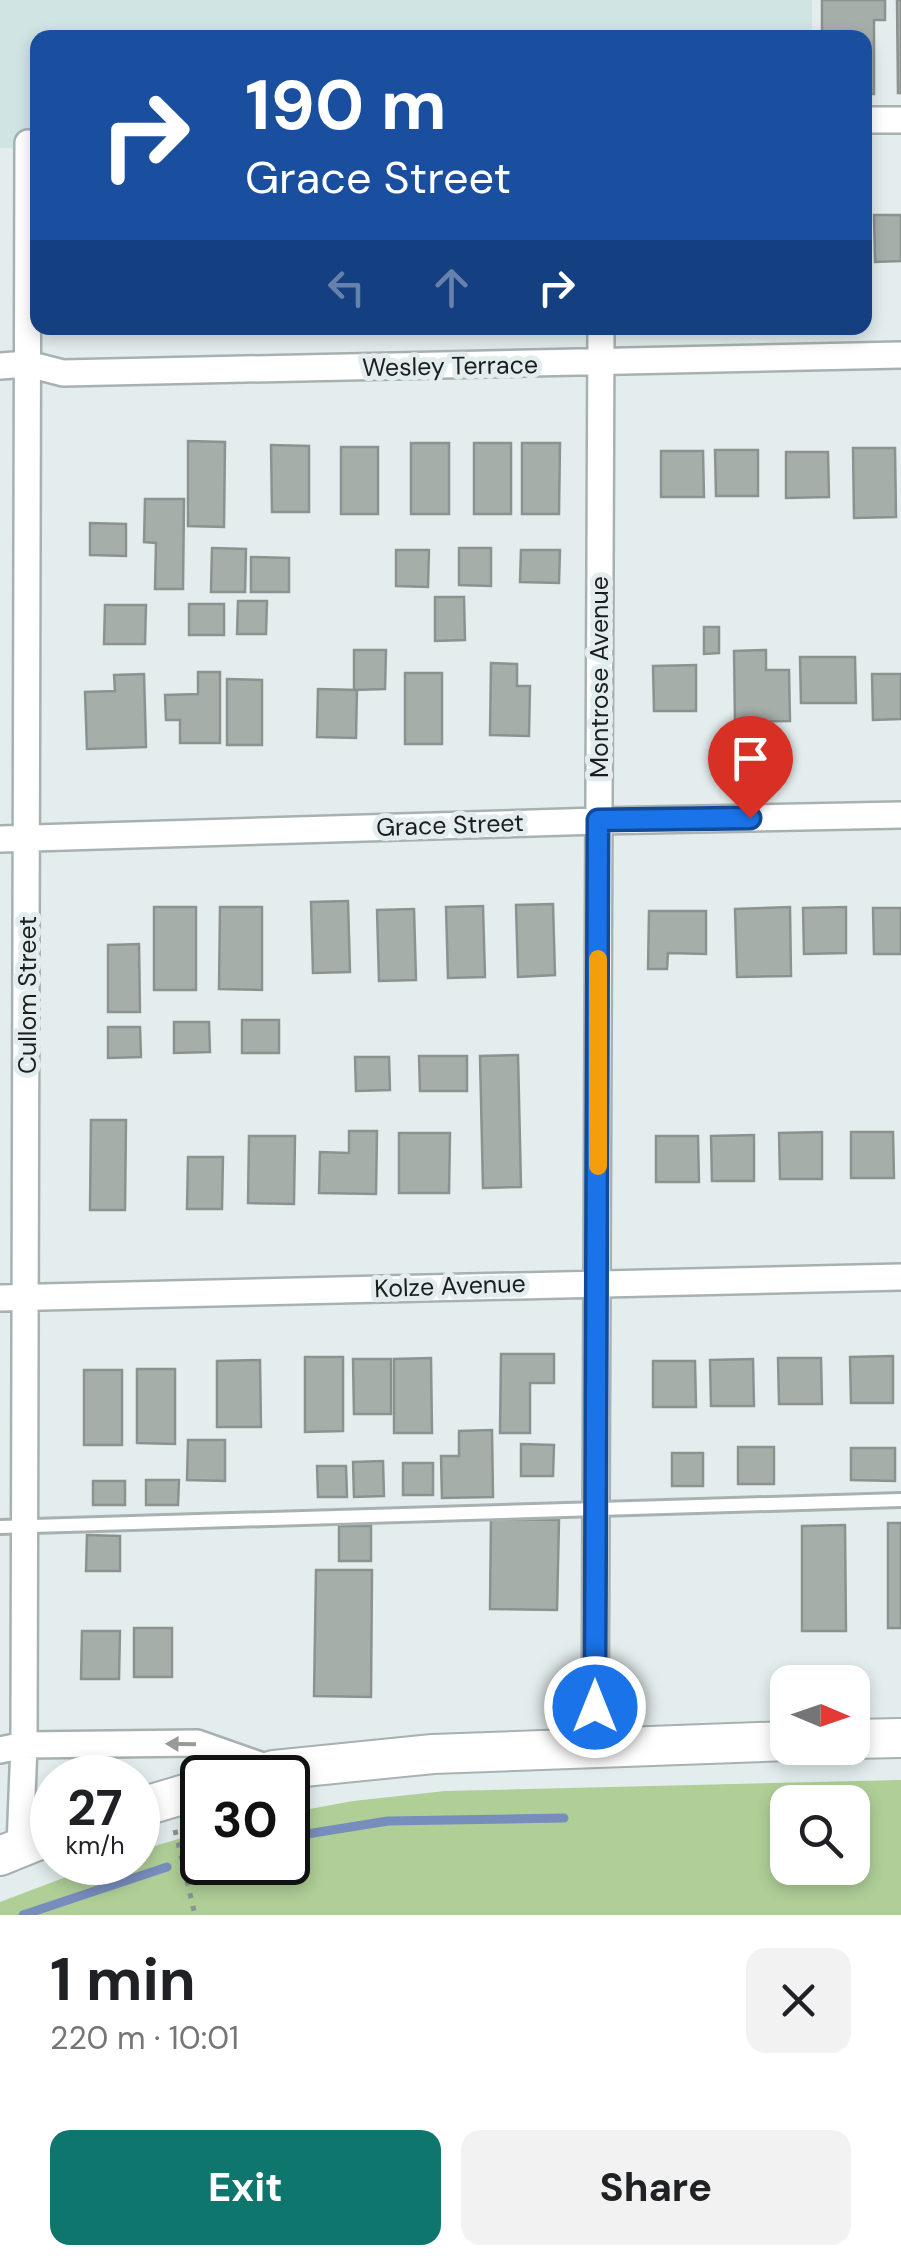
<!DOCTYPE html>
<meta charset="utf-8">
<style>
:root{--surface:#fff;--page:#f2f2f2;--text:#202124;--muted:#757577;--accent:#0f766e}
body{margin:0;font-family:"DM Sans",sans-serif;background:var(--page);color:var(--text);height:100vh;display:flex;flex-direction:column;font-size:38px;white-space:nowrap}
*{box-sizing:border-box;margin:0}
p{font-size:32px;color:var(--muted)}
.icon{flex:none;width:55px;height:55px;fill:none;stroke:currentColor;stroke-width:2;stroke-linecap:round;stroke-linejoin:round}
.map{position:relative;height:1915px;overflow:hidden}
.sheet{display:flex;flex-direction:column;background:var(--surface);flex:1}
.sheet>*{flex:none}
.top-card{position:absolute;left:30px;top:30px;width:842px;height:305px;border-radius:20px;box-shadow:0 5px 15px #0003;background:#1a4fa0;color:#fff;overflow:hidden}
.needle{width:65px;rotate:92deg}
.controls{position:absolute;left:770px;top:1665px;display:grid;gap:20px}
.controls a{display:grid;place-items:center;width:100px;height:100px;border-radius:20px;background:var(--surface);box-shadow:0 5px 15px #0003;font-size:50px}
.speed{position:absolute;left:30px;top:1755px;display:flex;gap:20px;font-size:50px;font-weight:700;text-align:center}
.speed>*{display:grid;place-content:center;width:130px;height:130px;border-radius:50%;background:var(--surface);box-shadow:0 5px 15px #0003;line-height:1}
.speed small{font-size:25px;font-weight:400}
.speed .limit{border:5px solid #111;border-radius:15px;background:#fff;color:#111}
.pin{position:absolute;display:grid;place-items:center;width:85px;height:85px;color:#fff;margin:-102px -42px;border-radius:50% 50% 50% 0;rotate:-45deg;box-shadow:0 0 10px #0007}
.pin .icon{rotate:45deg}
.me{position:absolute;width:110px;margin:-55px;rotate:0deg;stroke-linejoin:round;filter:drop-shadow(0 0 8px #0008)}
.turn{display:flex;align-items:center;gap:35px;height:210px;padding:0 50px;font-size:45px}
.turn .icon{width:130px;height:130px;stroke-width:2.5}
.turn b{display:block;font-size:70px;line-height:85px}
.lanes{display:flex;align-items:center;height:95px;padding:0 50px;background:#0003;justify-content:center;gap:50px;direction:ltr}
.lanes .off{opacity:.35}
.round{display:grid;place-items:center;flex:none;width:105px;height:105px;border-radius:20px;background:var(--page)}
.head{display:flex;align-items:center;justify-content:space-between;height:170px;padding:0 50px}
h1{font-size:60px;font-weight:700;line-height:75px}
.button{display:flex;gap:20px;margin-top:auto;padding:20px 50px}
.button a{flex:1;height:115px;border-radius:20px;background:var(--accent);color:#fff;font-size:40px;font-weight:700;line-height:115px;text-align:center}
.button a+a{background:var(--page);color:var(--text)}
.map>svg:first-child{display:block}
.built{fill:#d0e4e4}
.green{fill:#afcf97;fill-rule:evenodd}
.lines{fill:none;stroke-linecap:round;stroke-linejoin:round}
.stream{stroke:#778dbc;stroke-width:9}
.building{fill:#a6aeaa;stroke:#8b928f;stroke-width:2.5}
.lane-casing{stroke:#a8b1b2;stroke-width:18}
.street-casing{stroke:#a8b1b2;stroke-width:30}
.secondary-casing{stroke:#a8b1b2;stroke-width:42}
.path{stroke:#8d9494;stroke-width:5;stroke-dasharray:5 8;stroke-linecap:butt}
.lane{stroke:#fff;stroke-width:12}
.street{stroke:#fff;stroke-width:25}
.secondary{stroke:#fff;stroke-width:38}
.oneway{fill:#989a9a}
.route-casing{stroke:#114b97;stroke-width:25}
.route{stroke:#1a73e8;stroke-width:18}
.slow{stroke:#f59e0b;stroke-width:18}
.labels{text-anchor:middle;dominant-baseline:central;stroke-width:10;stroke-linejoin:round;paint-order:stroke}
.street-label{font-size:25px;fill:#1b1e1e;stroke:#e3eded}
</style>
<div class="map">
<svg width="901" height="1915" viewBox="0 0 901 1915">
<rect width="100%" height="100%" fill="#e3eded"/>
<!-- built -->
<path class="built" d="M0,0h812v38h-774l-1,111 -37,-1z"/>
<!-- green -->
<path class="green" d="M901,1780v135h-901v-13l103,-39 35,-1v-11l64,-19v30h86v-49l65,-12 92,-10zM788,1802h64v66h-64z"/>
<g class="lines">
<!-- stream -->
<path class="stream" d="M288,1837l100,-16 176,-3
M198,1858l4,-1
M23,1915l144,-48"/>
</g>
<!-- building -->
<path class="building" d="M822,0h63v20h-11v74h-9v-56h-43z
M897,0h4v93h-3z
M874,215h27v46l-26,1z
M188,441l37,1 -1,85 -36,-1z
M411,443h38v71h-38z
M474,443h37v71h-37z
M522,443h38l-1,71h-37z
M271,445l38,1v66h-37z
M341,447h37v67h-37z
M853,448h42l1,69 -42,1z
M715,450h43v46h-42z
M661,451h42l1,46h-43z
M786,452h42l1,45 -43,1z
M145,499h39l-1,90h-28l1,-46 -12,-1z
M90,523l36,1v32l-36,-1z
M212,548l34,1 -1,43h-34z
M459,548h32v38l-32,-1z
M396,550h33l-1,37 -32,-1z
M521,550h39l-1,33 -39,-1z
M251,557l38,1v34h-38z
M435,597h29l1,43 -30,1z
M238,601h29l-1,33h-29z
M189,604h35v31h-35z
M105,605h41l-1,39h-41z
M704,627h15v26l-15,1z
M354,650h32l-1,39 -31,1z
M766,650v20h23l1,51 -55,1 -1,-71z
M800,657h55l1,46h-55z
M491,663l26,1v22h13l-1,50 -39,-1z
M696,665v46h-42l-1,-45z
M198,672h22v71h-40v-23h-14l-1,-25 33,-1z
M405,673h37v71h-37z
M144,674l2,73 -59,2 -2,-57 30,-1 -1,-16z
M872,674h29v45l-28,1z
M227,679l35,1v65h-35z
M318,689l39,1 -1,48 -39,-1z
M348,901l2,71 -37,1 -2,-71z
M553,904l2,71 -37,2 -2,-72z
M483,906l2,71 -37,1 -2,-71z
M154,907h42v83h-42z
M220,907h42v83l-43,-1z
M790,907l1,69 -54,1 -2,-68z
M846,907v46l-42,1 -1,-46z
M873,908h28v46h-27z
M414,909l2,71 -37,1 -2,-71z
M649,911h57v43l-38,-1 -1,16h-19z
M139,944l1,68h-32v-67z
M242,1020h37v33h-37z
M174,1022h35l1,30 -36,1z
M108,1027h32l1,30 -33,1z
M518,1055l3,132 -38,1 -3,-132z
M419,1056h48v35h-47z
M355,1057h34l1,33 -34,1z
M91,1120h35l-1,90h-35z
M349,1131h28l-1,63 -57,-1 1,-41 29,1z
M822,1132v47h-42l-1,-46z
M851,1132h42l1,46h-43z
M399,1133h51l-1,60h-50z
M754,1135v46h-42l-1,-45z
M249,1136h46l-1,68 -46,-1z
M656,1136h42l1,46h-43z
M188,1157h35l-1,52h-35z
M501,1354h53v29h-24v50h-30z
M893,1356v47h-42l-1,-46z
M305,1357h38v74l-38,1z
M431,1358l1,75h-38v-74z
M778,1358h43l1,46h-43z
M353,1359h38v55h-37z
M753,1359l1,47h-43l-1,-46z
M260,1360l1,67h-44v-66z
M653,1361h42l1,46h-43z
M137,1369h38v75l-38,-1z
M84,1370h38v75h-38z
M492,1430l1,67 -51,1 -1,-42h18v-25z
M188,1440h37v41l-38,-1z
M521,1444l33,1 -1,31h-32z
M738,1447h36v37h-36z
M851,1448h44v33l-44,-1z
M672,1453h31v33h-31z
M383,1461l1,35 -30,1 -1,-35z
M403,1463h30v32h-30z
M317,1466h29l1,31h-29z
M146,1480h33l-1,25h-32z
M93,1481h32v24h-32z
M491,1519l68,1 -2,90 -67,-1z
M888,1523h13v105h-13z
M845,1525l1,106h-44v-105z
M339,1526h32v35h-32z
M87,1535l33,1v35h-34z
M316,1570h56l-1,127 -57,-1z
M134,1628h38v49h-38z
M82,1631h38l-1,48h-38z"/>
<g class="lines">
<defs>
<path id="lane" d="M0,1527l901,-27"/>
<path id="street" d="M865,120h36
M0,366l28,-2 35,9 838,-18
M0,839l598,-18 303,-6
M0,1298l901,-21
M595,1747l6,-1419
M0,1750l24,-5 173,-2 77,27
M20,1846l4,-101 4,-1602"/>
<path id="secondary" d="M852,1739l49,-1
M247,1778l27,-8 159,-16 355,-13
M138,1808l64,-19
M0,1856l52,-21"/>
</defs>
<!-- lane casing -->
<use href="#lane" class="lane-casing"/>
<!-- street casing -->
<use href="#street" class="street-casing"/>
<!-- secondary casing -->
<use href="#secondary" class="secondary-casing"/>
<!-- path -->
<path class="path" d="M175,1830l20,85"/>
<!-- lane -->
<use href="#lane" class="lane"/>
<!-- street -->
<use href="#street" class="street"/>
<!-- secondary -->
<use href="#secondary" class="secondary"/>
</g>
<!-- one-way arrows -->
<defs><path id="oneway-solid" d="M-6-.8H1V-3.2L6.5 0L1 3.2V.8H-6Z" transform="scale(2.5)"/></defs>
<use class="oneway" href="#oneway-solid" transform="translate(181 1744) rotate(-179)"/>
<g class="lines">
<defs>
<path id="route" d="M595,1707l3,-887 152,-2"/>
</defs>
<!-- route casing -->
<use href="#route" class="route-casing"/>
<!-- route -->
<use href="#route" class="route"/>
<!-- slow -->
<path class="slow" d="M598,1166v-207"/>
</g>
<g class="labels">
<!-- street labels -->
<g class="street-label">
<text transform="translate(450 366) rotate(-1)">Wesley Terrace</text>
<text transform="translate(599 677) rotate(-90)">Montrose Avenue</text>
<text transform="translate(450 825) rotate(-2)">Grace Street</text>
<text transform="translate(27 995) rotate(-90)">Cullom Street</text>
<text transform="translate(450 1286) rotate(-2)">Kolze Avenue</text>
</g>
</g>
</svg>
<div class="controls">
<a><svg class="needle" viewBox="-14 -14 28 28"><path d="M0-13l5 13h-10z" fill="#e53935"/><path d="M0 13l5-13h-10z" fill="#757577"/></svg></a>
<a><svg class="icon" aria-label="search" viewBox="0 0 24 24"><circle cx="10" cy="10" r="6"/><path d="M15 15l6 6"/></svg></a>
</div>
<div class="speed"><div>27<small>km/h</small></div><div class="limit">30</div></div>
<div class="pin" style="left:750px;top:818px;background:#d93025"><svg class="icon" aria-label="arrive" viewBox="0 0 24 24"><path d="M6 21V4h12l-3 4 3 4H6"/></svg></div>
<svg class="me" style="left:595px;top:1707px" viewBox="-20 -20 40 40"><circle r="17" fill="#1a73e8" stroke="#fff" stroke-width="3"/><path d="M0-11L8 9 0 5-8 9z" fill="#fff"/></svg>
<div class="top-card">
<div class="turn"><svg class="icon" aria-label="right" viewBox="0 0 24 24"><path d="M7 20v-9h11M14 6l5 5-5 5"/></svg><div><b>190 m</b>Grace Street</div></div>
<div class="lanes"><svg class="icon off" aria-label="left" viewBox="0 0 24 24"><path d="M17 20v-9H6M10 6l-5 5 5 5"/></svg><svg class="icon off" aria-label="ahead" viewBox="0 0 24 24"><path d="M12 20V5M6 11l6-6 6 6"/></svg><svg class="icon" aria-label="right" viewBox="0 0 24 24"><path d="M7 20v-9h11M14 6l5 5-5 5"/></svg></div>
</div>
</div>
<section class="sheet">
<div class="head"><div><h1>1 min</h1><p>220 m · 10:01</p></div><a class="round"><svg class="icon" aria-label="close" viewBox="0 0 24 24"><path d="M6 6l12 12M18 6L6 18"/></svg></a></div>
<div class="button"><a>Exit</a><a>Share</a></div>
</section>
